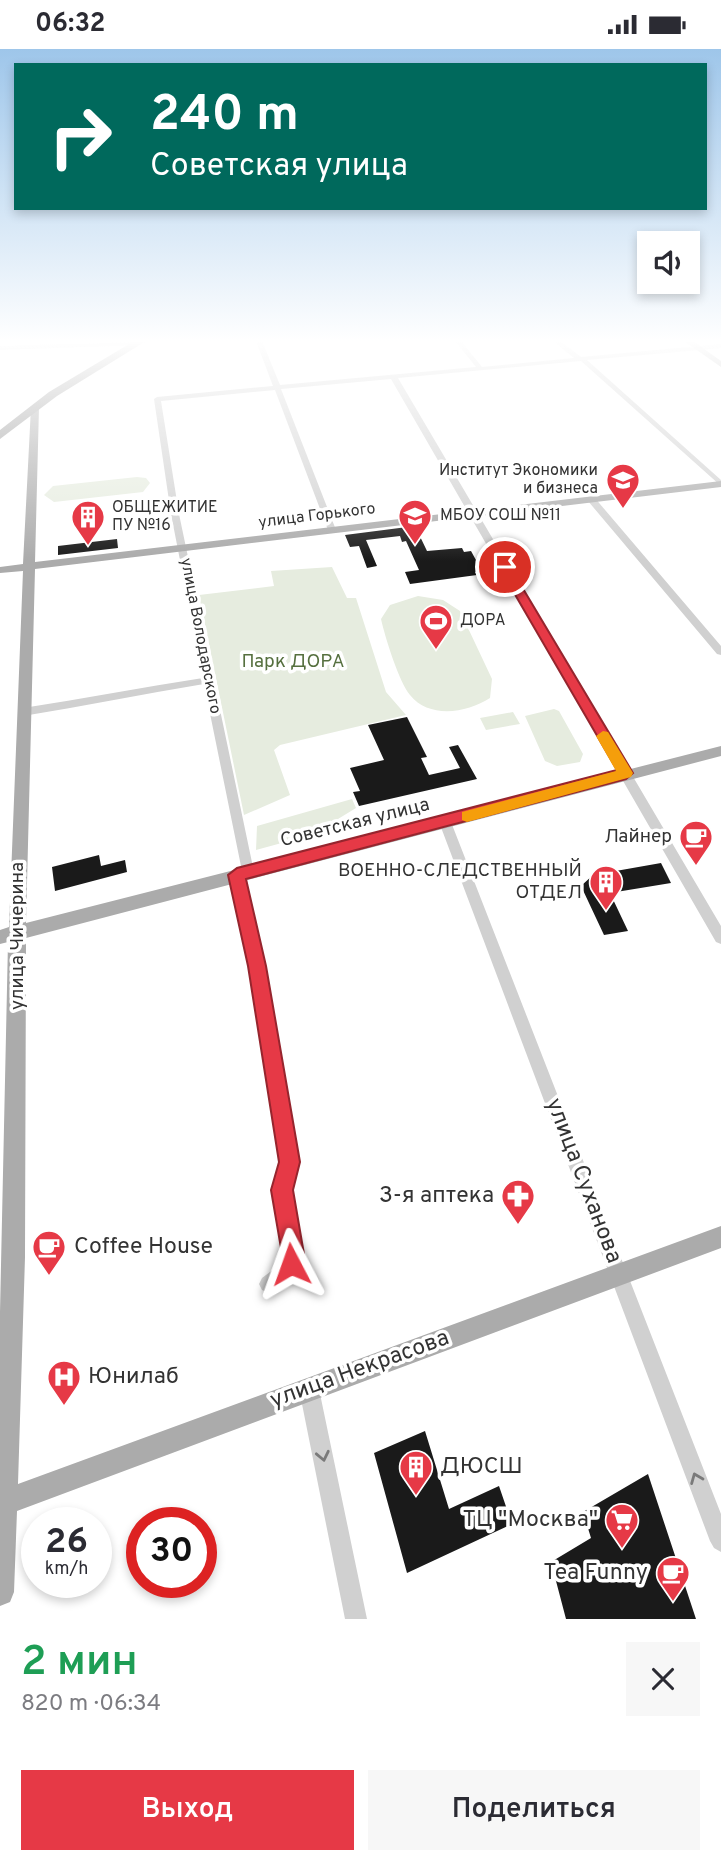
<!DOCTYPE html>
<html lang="ru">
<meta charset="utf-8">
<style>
:root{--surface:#fff;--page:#f7f7f7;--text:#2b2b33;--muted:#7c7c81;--accent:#e63946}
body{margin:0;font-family:Overpass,sans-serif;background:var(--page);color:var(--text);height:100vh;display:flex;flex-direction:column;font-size:26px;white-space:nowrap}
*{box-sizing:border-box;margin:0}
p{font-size:23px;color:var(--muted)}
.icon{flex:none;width:38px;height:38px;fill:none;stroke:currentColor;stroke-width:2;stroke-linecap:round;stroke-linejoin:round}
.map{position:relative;height:1570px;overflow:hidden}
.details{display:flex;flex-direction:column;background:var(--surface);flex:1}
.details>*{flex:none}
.guide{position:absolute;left:14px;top:14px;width:693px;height:147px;border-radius:0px;box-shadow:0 4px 10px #0003;background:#00695c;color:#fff;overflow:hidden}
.buttons{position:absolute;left:637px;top:182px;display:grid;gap:14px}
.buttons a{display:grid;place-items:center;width:63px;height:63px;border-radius:0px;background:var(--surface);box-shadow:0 4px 10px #0003;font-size:35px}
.speed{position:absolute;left:21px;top:1458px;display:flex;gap:14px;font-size:35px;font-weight:700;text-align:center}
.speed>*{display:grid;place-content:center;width:91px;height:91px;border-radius:50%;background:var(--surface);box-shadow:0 4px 10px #0003;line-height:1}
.speed small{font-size:18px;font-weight:400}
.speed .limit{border:10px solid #d22;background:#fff;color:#111}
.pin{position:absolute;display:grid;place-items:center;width:60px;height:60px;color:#fff;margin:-30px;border:4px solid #fff;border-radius:50%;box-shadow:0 2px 7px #0007}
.me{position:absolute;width:77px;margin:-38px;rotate:356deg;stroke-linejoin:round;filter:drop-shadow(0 0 5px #0008)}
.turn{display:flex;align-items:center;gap:24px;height:147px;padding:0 21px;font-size:32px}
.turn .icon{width:91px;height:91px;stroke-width:2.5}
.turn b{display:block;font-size:49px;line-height:60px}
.round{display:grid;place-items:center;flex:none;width:74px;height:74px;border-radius:0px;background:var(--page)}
.summary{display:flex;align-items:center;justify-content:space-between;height:119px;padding:0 21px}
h1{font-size:42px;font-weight:600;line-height:52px;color:#1e9e55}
.action{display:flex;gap:14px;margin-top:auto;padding:14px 21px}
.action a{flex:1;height:80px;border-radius:0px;background:var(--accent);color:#fff;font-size:28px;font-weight:600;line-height:80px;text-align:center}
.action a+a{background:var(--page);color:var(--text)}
.status{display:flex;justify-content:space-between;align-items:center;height:49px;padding:0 35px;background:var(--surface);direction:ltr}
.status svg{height:19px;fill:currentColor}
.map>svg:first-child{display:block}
.green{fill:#e6ecdf}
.building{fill:#1a1a1a}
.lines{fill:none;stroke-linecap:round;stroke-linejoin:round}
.minor{fill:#d0d0d0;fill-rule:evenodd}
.major{fill:#ababab;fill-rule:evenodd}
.highway{fill:#9a9a9a;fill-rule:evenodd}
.oneway{stroke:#7a7a7a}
.route{fill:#e63946;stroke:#96252e;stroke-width:2}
.slow{fill:#f59e0b}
.labels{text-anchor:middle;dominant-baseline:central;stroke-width:7;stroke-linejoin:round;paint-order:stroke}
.far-poi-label{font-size:16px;fill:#333;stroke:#fff;text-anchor:start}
.far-street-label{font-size:16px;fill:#333;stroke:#fff}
.park-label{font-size:19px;fill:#56703f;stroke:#fff}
.street-label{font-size:19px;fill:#333;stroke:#fff}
.poi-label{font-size:19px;fill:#333;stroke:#fff;text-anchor:end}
.near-street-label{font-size:23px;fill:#333;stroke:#fff}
.near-poi-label{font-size:23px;fill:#333;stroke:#fff;text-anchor:end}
</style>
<div class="status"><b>06:32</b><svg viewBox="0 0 49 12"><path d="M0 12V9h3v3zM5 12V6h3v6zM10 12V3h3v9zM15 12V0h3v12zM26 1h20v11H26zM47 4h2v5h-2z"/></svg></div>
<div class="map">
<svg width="721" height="1570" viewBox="0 0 721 1570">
<rect width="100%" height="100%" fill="#fff"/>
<!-- green -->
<path class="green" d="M137,428l9,1 4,5 -7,9 -89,10 -10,-7 9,-9z
M332,518l15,31h9l30,94 20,23 -126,30 -6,5 16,45 -46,20 -45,-220 75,-9 -3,-15z
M418,547l25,4 17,11 32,68 -2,19c-23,15 -61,21 -80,-3 -11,-13 -25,-58 -29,-76l9,-14z
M554,660l5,2 24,43 -3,8 -23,4 -12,-5 -20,-45z
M513,663l7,12 -34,6 -6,-12z
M352,750l4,9 -18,11 -5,10 -77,21 1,-24z"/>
<!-- building -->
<path class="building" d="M415,477l12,25 35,-3 2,4 7,-1 11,20 -7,1 2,3 -67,9 -5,-12 14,-2 -13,-29 -4,1 -2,-6 -34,4 11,26 -10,2 -8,-22 -9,1 -5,-12z
M117,490l1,9 -60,7v-9z
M407,668l20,40 -6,1 8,17 31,-7 -11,-21 9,-2 19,34 -118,27 -6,-14 7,-1 -10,-23 34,-8 -16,-35z
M99,806l2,11 24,-6 2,12 -72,19 -3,-24z
M661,814l10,20 -61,10 18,38 -24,4 -23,-49 12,-11z
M425,1382l24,78 50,-23 13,38 -105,49 -33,-120z
M648,1425l48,145h-130l-15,-57 40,-24 -8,-26z"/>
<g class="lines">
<!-- minor -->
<path class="minor" d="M256,292h6l18,44 196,-18 -21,-26h6l21,26 92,-9 -21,-17h7l21,16 140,-13v4l-134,12 134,120v6l-140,-125 -183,17 323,548v18l-5,-2 -325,-563 -110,10 55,141 -4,3 -4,-3 -53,-140 -114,11 18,113 75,358 -2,4h-8l20,90 34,196 -8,28 12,64 -11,24 -12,10 -11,5 -6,-3 -3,-6 3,-6 16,-12 6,-12 -10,-64 8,-28 -32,-196 -19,-91 1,-4h10l-38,-187c-60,10 -120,22 -181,32l-5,-4 5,-4c60,-9 120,-21 180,-30l-32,-164 -17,-115 3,-2 116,-11z
M139,293l-2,3 -137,5v-4z
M588,448h6l127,149v9l-4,-1 -129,-153z
M445,768l6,5 270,692v38l-7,-4 -4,-7 -271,-719z
M309,1330l7,3 3,7 48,230h-22l-46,-230 3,-7z"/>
<!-- major -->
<path class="major" d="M684,292h9l28,20v6z
M35,355l4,3 -4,155 686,-81v6l-686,82 -9,354 695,-177v10l-695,182 -1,319 -7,227 703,-258v22l-704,263 -3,81 -4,10 -10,4v-294l8,-370 -8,2v-14l9,-3 14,-356 -23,2v-6l23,-3 8,-157z"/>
<!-- highway -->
<path class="highway" d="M134,292h12l-89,55 -57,43v-9l49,-38z"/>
</g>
<!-- one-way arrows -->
<defs><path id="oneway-chevron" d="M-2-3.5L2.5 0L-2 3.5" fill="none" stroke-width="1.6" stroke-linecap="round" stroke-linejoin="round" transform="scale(1.75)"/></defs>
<g class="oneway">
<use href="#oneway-chevron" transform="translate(323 1407) rotate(78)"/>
<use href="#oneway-chevron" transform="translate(696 1429) rotate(-112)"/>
</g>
<!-- sky -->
<linearGradient id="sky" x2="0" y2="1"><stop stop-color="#9ec6ea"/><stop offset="0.57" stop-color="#fff"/><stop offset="1" stop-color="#fff" stop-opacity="0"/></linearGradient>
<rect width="721" height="512" fill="url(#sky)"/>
<!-- route -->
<path class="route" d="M505,514l5,4 123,206 -7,6 -380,100 20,87 34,196 -7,28 11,64 -5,18 -8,3 -8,-3 -3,-8 2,-10 -11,-64 8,-28 -31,-196 -20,-91 9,-7 380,-98 -118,-203z"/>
<!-- slow -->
<path class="slow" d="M603,682l5,1 25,41 -2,4 -164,45 -5,-2v-8l154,-41 -20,-35z"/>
<!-- icons -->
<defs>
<symbol id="university-pin" viewBox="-11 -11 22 30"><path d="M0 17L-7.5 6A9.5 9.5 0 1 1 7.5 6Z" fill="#e63946" stroke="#fff"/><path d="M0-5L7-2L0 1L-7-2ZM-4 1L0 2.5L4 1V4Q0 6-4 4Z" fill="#fff"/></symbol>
<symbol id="school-pin" viewBox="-11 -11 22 30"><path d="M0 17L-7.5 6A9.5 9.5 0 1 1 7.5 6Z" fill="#e63946" stroke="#fff"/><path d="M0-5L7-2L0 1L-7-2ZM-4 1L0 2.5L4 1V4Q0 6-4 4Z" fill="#fff"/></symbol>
<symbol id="building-pin" viewBox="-11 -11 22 30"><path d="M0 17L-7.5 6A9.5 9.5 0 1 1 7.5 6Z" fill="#e63946" stroke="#fff"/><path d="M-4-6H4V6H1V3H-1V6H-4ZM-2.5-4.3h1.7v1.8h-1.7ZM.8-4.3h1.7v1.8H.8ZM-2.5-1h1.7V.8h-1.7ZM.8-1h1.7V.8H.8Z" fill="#fff"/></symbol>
<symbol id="stadium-pin" viewBox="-11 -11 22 30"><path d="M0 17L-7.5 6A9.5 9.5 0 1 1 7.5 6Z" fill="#e63946" stroke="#fff"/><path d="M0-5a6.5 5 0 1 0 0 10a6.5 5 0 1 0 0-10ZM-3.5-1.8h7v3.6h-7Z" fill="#fff"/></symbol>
<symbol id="cafe-pin" viewBox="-11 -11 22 30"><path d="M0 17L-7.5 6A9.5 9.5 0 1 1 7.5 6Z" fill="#e63946" stroke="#fff"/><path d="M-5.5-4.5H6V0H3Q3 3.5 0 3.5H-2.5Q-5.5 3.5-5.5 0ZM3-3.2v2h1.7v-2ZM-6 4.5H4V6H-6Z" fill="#fff"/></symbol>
<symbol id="pharmacy-pin" viewBox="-11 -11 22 30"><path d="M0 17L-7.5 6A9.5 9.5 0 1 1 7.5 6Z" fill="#e63946" stroke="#fff"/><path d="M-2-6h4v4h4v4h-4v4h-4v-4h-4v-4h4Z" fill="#fff"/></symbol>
<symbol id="hospital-pin" viewBox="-11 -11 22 30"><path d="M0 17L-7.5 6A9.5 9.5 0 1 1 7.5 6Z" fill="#e63946" stroke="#fff"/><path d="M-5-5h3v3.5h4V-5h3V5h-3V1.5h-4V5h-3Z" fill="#fff"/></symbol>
<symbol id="supermarket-pin" viewBox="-11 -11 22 30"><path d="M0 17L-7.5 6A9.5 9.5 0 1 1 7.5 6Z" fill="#e63946" stroke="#fff"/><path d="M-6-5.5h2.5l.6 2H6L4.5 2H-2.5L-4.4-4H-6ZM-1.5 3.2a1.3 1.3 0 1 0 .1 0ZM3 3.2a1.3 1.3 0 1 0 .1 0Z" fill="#fff"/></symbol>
</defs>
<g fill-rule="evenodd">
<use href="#university-pin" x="604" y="412" width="38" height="52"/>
<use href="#school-pin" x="396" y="448" width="38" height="52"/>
<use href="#building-pin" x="69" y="449" width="38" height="52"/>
<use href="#stadium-pin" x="417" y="553" width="38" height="52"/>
<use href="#cafe-pin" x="677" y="769" width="38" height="52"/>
<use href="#building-pin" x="587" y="814" width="38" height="52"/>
<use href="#pharmacy-pin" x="499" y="1128" width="38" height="52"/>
<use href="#cafe-pin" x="30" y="1179" width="38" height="52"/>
<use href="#hospital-pin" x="45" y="1309" width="38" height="52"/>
<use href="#building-pin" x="397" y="1399" width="38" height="52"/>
<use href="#supermarket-pin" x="603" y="1452" width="38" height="52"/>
<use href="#cafe-pin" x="654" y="1505" width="38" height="52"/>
</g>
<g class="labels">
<!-- far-poi labels -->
<g class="far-poi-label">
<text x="598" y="422" text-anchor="end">Институт Экономики<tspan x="598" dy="18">и бизнеса</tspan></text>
<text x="112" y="459">ОБЩЕЖИТИЕ<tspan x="112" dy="18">ПУ №16</tspan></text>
<text x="440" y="467">МБОУ СОШ №11</text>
<text x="460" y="572">ДОРА</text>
</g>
<!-- far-street labels -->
<g class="far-street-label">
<text transform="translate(317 467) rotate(-7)">улица Горького</text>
<text transform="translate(200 587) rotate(79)">улица Володарского</text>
</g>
<!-- park labels -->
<g class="park-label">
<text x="293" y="613">Парк ДОРА</text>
</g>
<!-- street labels -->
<g class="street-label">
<text transform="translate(355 774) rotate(-14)">Советская улица</text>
<text transform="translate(18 887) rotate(-90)">улица Чичерина</text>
</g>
<!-- poi labels -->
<g class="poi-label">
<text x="672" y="788">Лайнер</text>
<text x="582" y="822">ВОЕННО-СЛЕДСТВЕННЫЙ<tspan x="582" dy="22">ОТДЕЛ</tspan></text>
</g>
<!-- near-street labels -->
<g class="near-street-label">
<text transform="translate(583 1132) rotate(69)">улица Суханова</text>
<text transform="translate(360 1321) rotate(-20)">улица Некрасова</text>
</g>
<!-- near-poi labels -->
<g class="near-poi-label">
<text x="494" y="1147">3-я аптека</text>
<text x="74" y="1198" text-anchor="start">Coffee House</text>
<text x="88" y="1328" text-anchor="start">Юнилаб</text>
<text x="440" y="1418" text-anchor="start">ДЮСШ</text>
<text x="598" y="1471">ТЦ "Москва"</text>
<text x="648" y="1524">Tea Funny</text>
</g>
</g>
</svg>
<div class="buttons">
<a><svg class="icon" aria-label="sound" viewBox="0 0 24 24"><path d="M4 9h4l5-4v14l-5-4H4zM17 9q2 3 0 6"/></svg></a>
</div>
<div class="speed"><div>26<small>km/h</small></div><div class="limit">30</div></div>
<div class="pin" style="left:505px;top:518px;background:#d93025"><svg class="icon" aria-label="arrive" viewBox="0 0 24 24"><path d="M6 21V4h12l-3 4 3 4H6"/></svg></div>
<svg class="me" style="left:291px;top:1215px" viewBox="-20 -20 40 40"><path d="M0-17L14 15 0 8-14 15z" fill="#e63946" stroke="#fff" stroke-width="4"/></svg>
<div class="guide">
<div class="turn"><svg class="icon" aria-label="right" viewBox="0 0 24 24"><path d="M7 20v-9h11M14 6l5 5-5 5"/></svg><div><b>240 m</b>Советская улица</div></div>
</div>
</div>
<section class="details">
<div class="summary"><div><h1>2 мин</h1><p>820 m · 06:34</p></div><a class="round"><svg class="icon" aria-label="close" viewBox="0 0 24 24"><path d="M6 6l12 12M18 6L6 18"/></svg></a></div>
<div class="action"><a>Выход</a><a>Поделиться</a></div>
</section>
